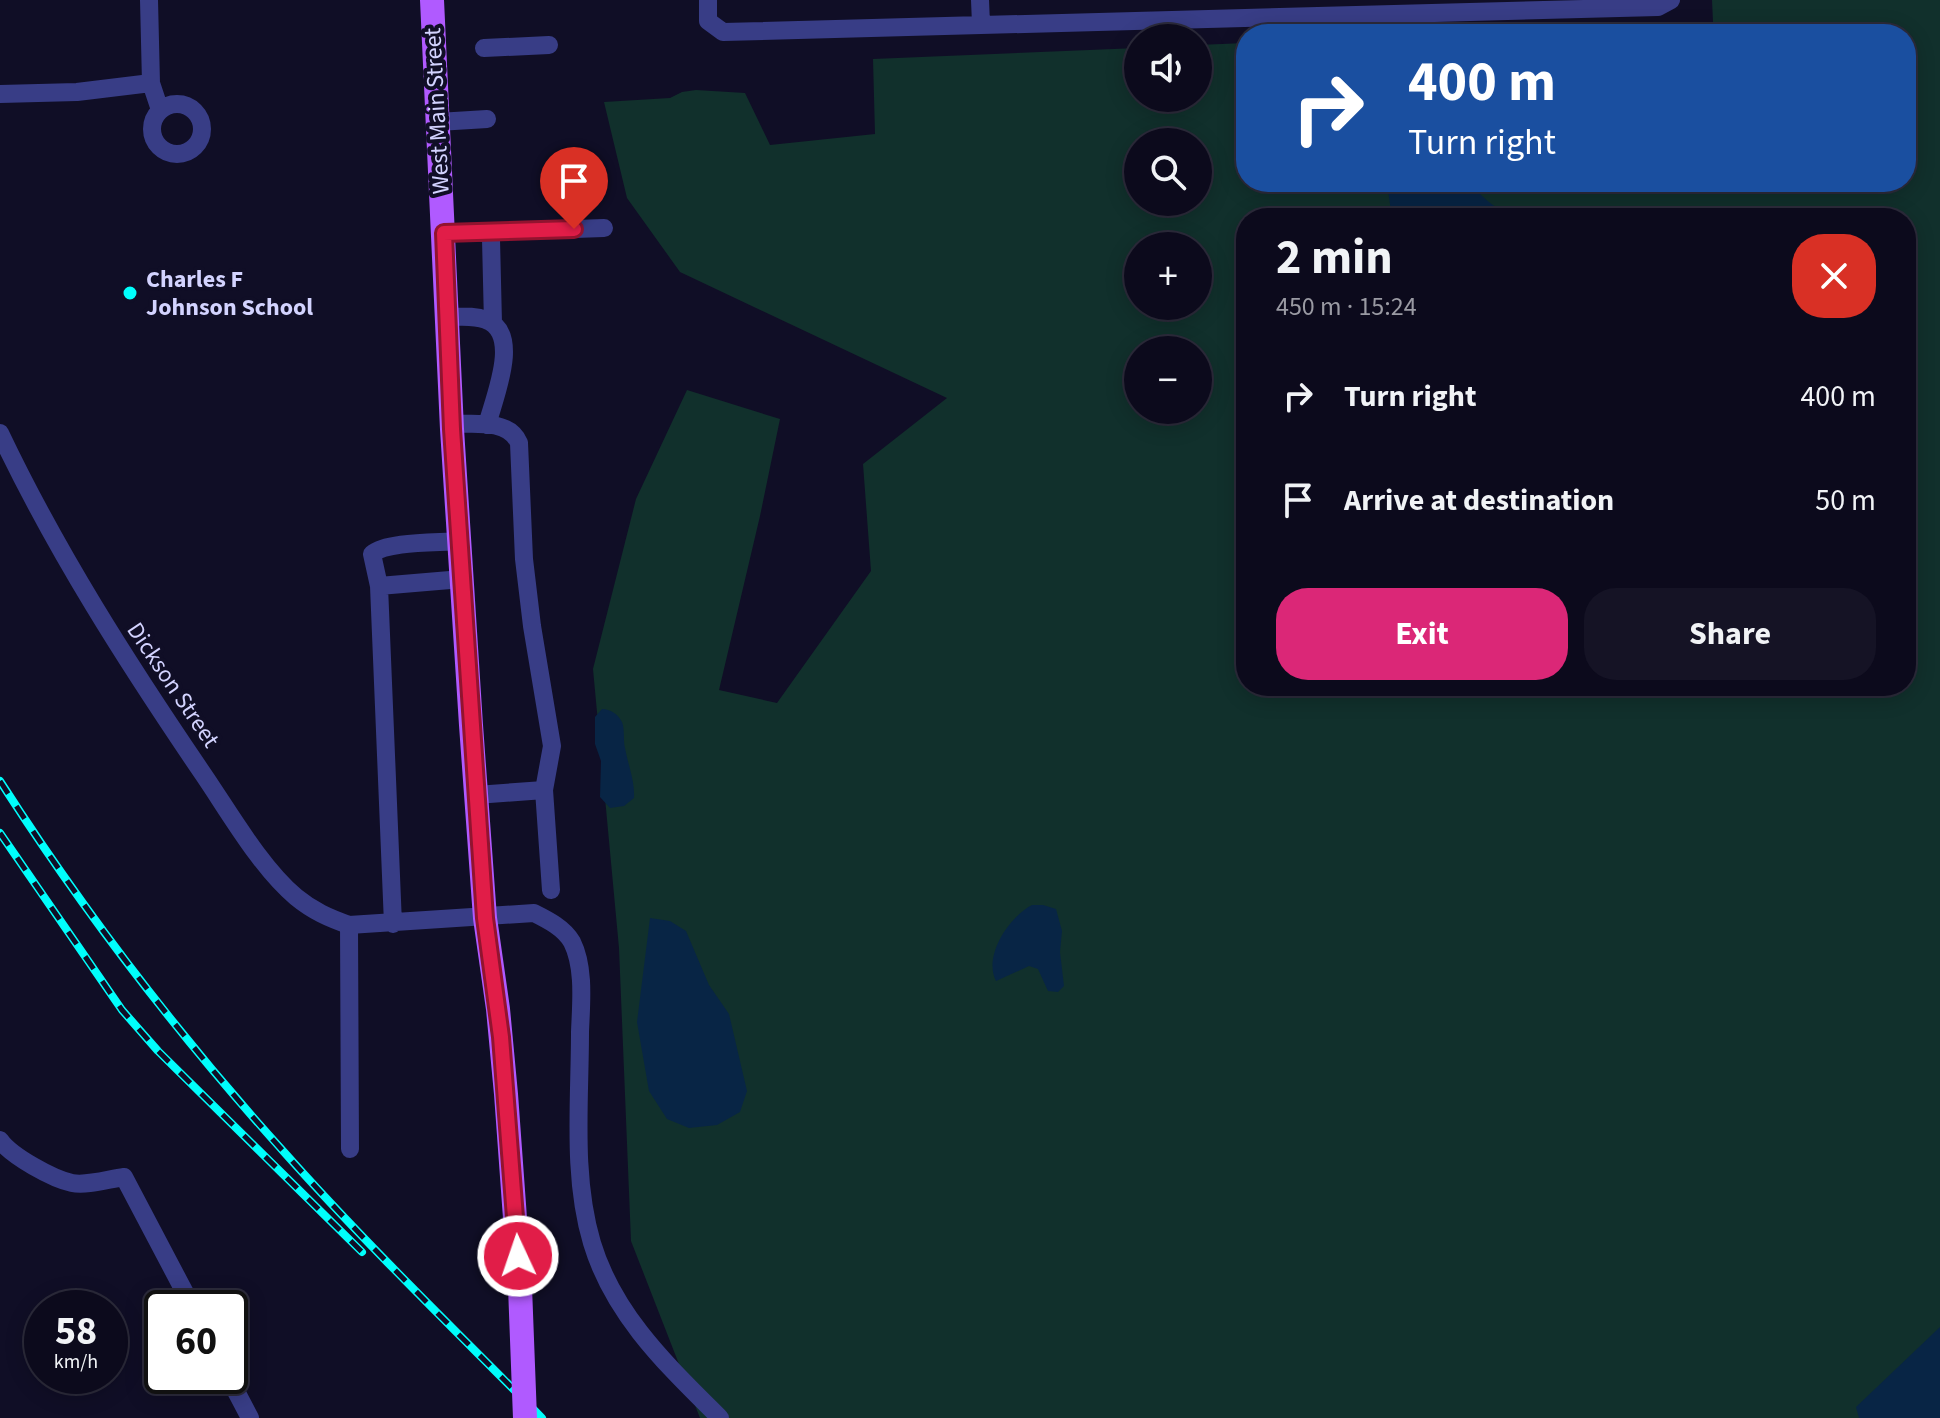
<!DOCTYPE html>
<meta charset="utf-8">
<style>
:root{--surface:#0c0a1c;--page:#151325;--text:#f1f3f6;--muted:#9a9aa3;--line:#2c2b3b;--accent:#db2777}
body{margin:0;font-family:"Source Sans 3",sans-serif;background:var(--page);color:var(--text);height:100vh;display:flex;flex-direction:column;font-size:30px;white-space:nowrap}
*{box-sizing:border-box;margin:0}
p{font-size:26px;color:var(--muted)}
.icon{flex:none;width:44px;height:44px;fill:none;stroke:currentColor;stroke-width:2;stroke-linecap:round;stroke-linejoin:round}
.map{position:relative;flex:1;overflow:hidden}
.drawer{position:absolute;left:1236px;top:208px;width:680px;height:488px;display:flex;flex-direction:column;background:var(--surface);border-radius:32px;box-shadow:0 4px 20px #0003,0 0 0 2px var(--line)}
.drawer>*{flex:none}
.hud{position:absolute;left:1236px;top:24px;width:680px;height:168px;border-radius:32px;box-shadow:0 4px 20px #0003,0 0 0 2px var(--line);background:#1a4fa0;color:#fff;overflow:hidden}
.fabs{position:absolute;left:1124px;top:24px;display:grid;gap:16px}
.fabs a{display:grid;place-items:center;width:88px;height:88px;border-radius:50%;background:var(--surface);box-shadow:0 4px 20px #0003,0 0 0 2px var(--line);font-size:40px}
.speed{position:absolute;left:24px;top:1290px;display:flex;gap:16px;font-size:40px;font-weight:700;text-align:center}
.speed>*{display:grid;place-content:center;width:104px;height:104px;border-radius:50%;background:var(--surface);box-shadow:0 4px 20px #0003,0 0 0 2px var(--line);line-height:1}
.speed small{font-size:20px;font-weight:400}
.speed .limit{border:4px solid #111;border-radius:12px;background:#fff;color:#111}
.pin{position:absolute;display:grid;place-items:center;width:68px;height:68px;color:#fff;margin:-82px -34px;border-radius:50% 50% 50% 0;rotate:-45deg;box-shadow:0 0 8px #0007}
.pin .icon{rotate:45deg}
.me{position:absolute;width:88px;margin:-44px;rotate:357deg;stroke-linejoin:round;filter:drop-shadow(0 0 6px #0008)}
.turn{display:flex;align-items:center;gap:28px;height:168px;padding:0 40px;font-size:36px}
.turn .icon{width:104px;height:104px;stroke-width:2.5}
.turn b{display:block;font-size:56px;line-height:68px}
.round{display:grid;place-items:center;flex:none;width:84px;height:84px;border-radius:32px;background:var(--page)}
.headline{display:flex;align-items:center;justify-content:space-between;height:136px;padding:0 40px}
h1{font-size:48px;font-weight:700;line-height:60px}
.action{display:flex;gap:16px;margin-top:auto;padding:16px 40px}
.action a{flex:1;height:92px;border-radius:32px;background:var(--accent);color:#fff;font-size:32px;font-weight:700;line-height:92px;text-align:center}
.action a+a{background:var(--page);color:var(--text)}
ul{padding:0;list-style:none}
li{display:flex;align-items:center;gap:24px;height:104px;padding:0 40px}
li div{flex:1}
li b{display:block;font-size:30px}
li em{font-style:normal}
.map>svg:first-child{display:block}
.green{fill:#11302c;fill-rule:evenodd}
.water{fill:#082545}
.lines{fill:none;stroke-linecap:round;stroke-linejoin:round}
.minor{stroke:#383d86;stroke-width:18}
.major{stroke:#b05aff;stroke-width:24}
.rail-casing{stroke:#00fefc;stroke-width:8}
.rail{stroke:#100e26;stroke-width:5;stroke-dasharray:15;stroke-linecap:butt}
.major-bridge{stroke:#b05aff;stroke-width:24}
.route-casing{stroke:#92132f;stroke-width:20}
.route{stroke:#e11d48;stroke-width:14}
.poi-dot{fill:#00fefc;stroke:#100e26;stroke-width:3}
.labels{text-anchor:middle;dominant-baseline:central;stroke-width:8;stroke-linejoin:round;paint-order:stroke}
.street-label{font-size:24px;fill:#d3d3ff;stroke:#100e26}
.poi-label{font-size:24px;font-weight:bold;fill:#d3d3ff;stroke:#100e26;text-anchor:start}
</style>
<div class="map">
<svg width="1940" height="1418" viewBox="0 0 1940 1418">
<rect width="100%" height="100%" fill="#100e26"/>
<!-- green -->
<path class="green" d="M1712,0h228v1418h-1240l-69,-177 -12,-293 -26,-279 43,-170 51,-109 93,29 -20,97 -41,174 58,13 94,-132 -8,-107 84,-66 -267,-126 -53,-74 -23,-96 66,-4 12,-6 14,-2 49,3 25,52 105,-11 -2,-75 265,-11v50h60v-53l48,-2v139h660v-148h-457l264,-12zM1138,142h60v60h-60zM1246,218h660v468h-660zM1138,246h60v60h-60zM1138,350h60v60h-60z"/>
<!-- water -->
<path class="water" d="M1390,182h79c19,22 32,32 61,36h-138l-4,-28z
M602,709c8,0 16,5 20,13 3,8 1,18 3,26 3,17 10,33 9,50l-10,8 -14,2 -10,-11 1,-36 -6,-17v-27z
M1032,905h11l13,4 6,22 -2,21 4,34 -6,6 -10,-1 -10,-22 -9,-3 -33,15c-13,-25 13,-64 36,-76z
M650,918l20,3 16,10 23,54 20,29 18,77 -7,21 -23,13 -28,3 -22,-9 -18,-28 -12,-69z
M1940,1327v91h-81l-3,-11z"/>
<g class="lines">
<!-- minor -->
<path class="minor" d="M149,0l2,83 9,27
M708,0v21l15,11 935,-25 13,-7
M980,0l1,24
M484,48l65,-3
M0,94l77,-2 74,-9
M152 129a25 25 0 1 1 50 0a25 25 0 1 1-50 0Z
M438,122l49,-3
M485,232l119,-4
M444,233l33,-1 11,2 3,5 2,84
M447,317c13,0 27,-2 39,3 36,13 8,78 1,105
M452,424c22,0 57,-5 67,19l5,116 8,67 20,120 -8,44 7,100
M0,433c57,120 127,229 201,338 27,39 59,96 95,126 17,14 33,21 53,28l185,-12c14,7 30,15 38,29 13,26 9,62 8,90 0,70 -8,144 12,211 22,73 76,123 128,175
M379,586l83,-7
M476,795l68,-5
M393,924l-14,-338 -7,-32c15,-13 66,-11 87,-13
M349,925l1,224
M0,1140c11,16 53,39 72,43 15,3 37,-4 52,-6l69,131
M228,1376l22,42"/>
<!-- major -->
<path class="major" d="M432,0l20,429 19,296 14,193 13,91 8,85 14,193"/>
<defs>
<path id="rail" d="M0,781c84,131 180,256 284,371 82,92 171,178 258,266
M0,833l122,177 36,41 204,201"/>
</defs>
<!-- rail casing -->
<use href="#rail" class="rail-casing"/>
<!-- rail -->
<use href="#rail" class="rail"/>
<!-- major-bridge -->
<path class="major-bridge" d="M520,1287l5,131"/>
</g>
<g class="lines">
<defs>
<path id="route" d="M518,1256l-17,-219 -16,-119 -33,-489 -8,-196 130,-4"/>
</defs>
<!-- route casing -->
<use href="#route" class="route-casing"/>
<!-- route -->
<use href="#route" class="route"/>
</g>
<!-- markers -->
<circle class="poi-dot" cx="130" cy="293" r="8"/>
<g class="labels">
<!-- street labels -->
<g class="street-label">
<text transform="translate(437 111) rotate(-93)">West Main Street</text>
<text transform="translate(173 685) rotate(56)">Dickson Street</text>
</g>
<!-- poi labels -->
<g class="poi-label">
<text x="146" y="279">Charles F<tspan x="146" dy="28">Johnson School</tspan></text>
</g>
</g>
</svg>
<div class="fabs">
<a><svg class="icon" aria-label="sound" viewBox="0 0 24 24"><path d="M4 9h4l5-4v14l-5-4H4zM17 9q2 3 0 6"/></svg></a>
<a><svg class="icon" aria-label="search" viewBox="0 0 24 24"><circle cx="10" cy="10" r="6"/><path d="M15 15l6 6"/></svg></a>
<a>+</a>
<a>−</a>
</div>
<div class="speed"><div>58<small>km/h</small></div><div class="limit">60</div></div>
<div class="pin" style="left:574px;top:229px;background:#d93025"><svg class="icon" aria-label="arrive" viewBox="0 0 24 24"><path d="M6 21V4h12l-3 4 3 4H6"/></svg></div>
<svg class="me" style="left:518px;top:1256px" viewBox="-20 -20 40 40"><circle r="17" fill="#e11d48" stroke="#fff" stroke-width="3"/><path d="M0-11L8 9 0 5-8 9z" fill="#fff"/></svg>
<div class="hud">
<div class="turn"><svg class="icon" aria-label="right" viewBox="0 0 24 24"><path d="M7 20v-9h11M14 6l5 5-5 5"/></svg><div><b>400 m</b>Turn right</div></div>
</div>
<section class="drawer">
<div class="headline"><div><h1>2 min</h1><p>450 m · 15:24</p></div><a class="round" style="background:#d93025;color:#fff"><svg class="icon" aria-label="close" viewBox="0 0 24 24"><path d="M6 6l12 12M18 6L6 18"/></svg></a></div>
<ul>
<li><svg class="icon" aria-label="right" viewBox="0 0 24 24"><path d="M7 20v-9h11M14 6l5 5-5 5"/></svg><div><b>Turn right</b></div><em>400 m</em></li>
<li><svg class="icon" aria-label="arrive" viewBox="0 0 24 24"><path d="M6 21V4h12l-3 4 3 4H6"/></svg><div><b>Arrive at destination</b></div><em>50 m</em></li>
</ul>
<div class="action"><a>Exit</a><a>Share</a></div>
</section>
</div>
